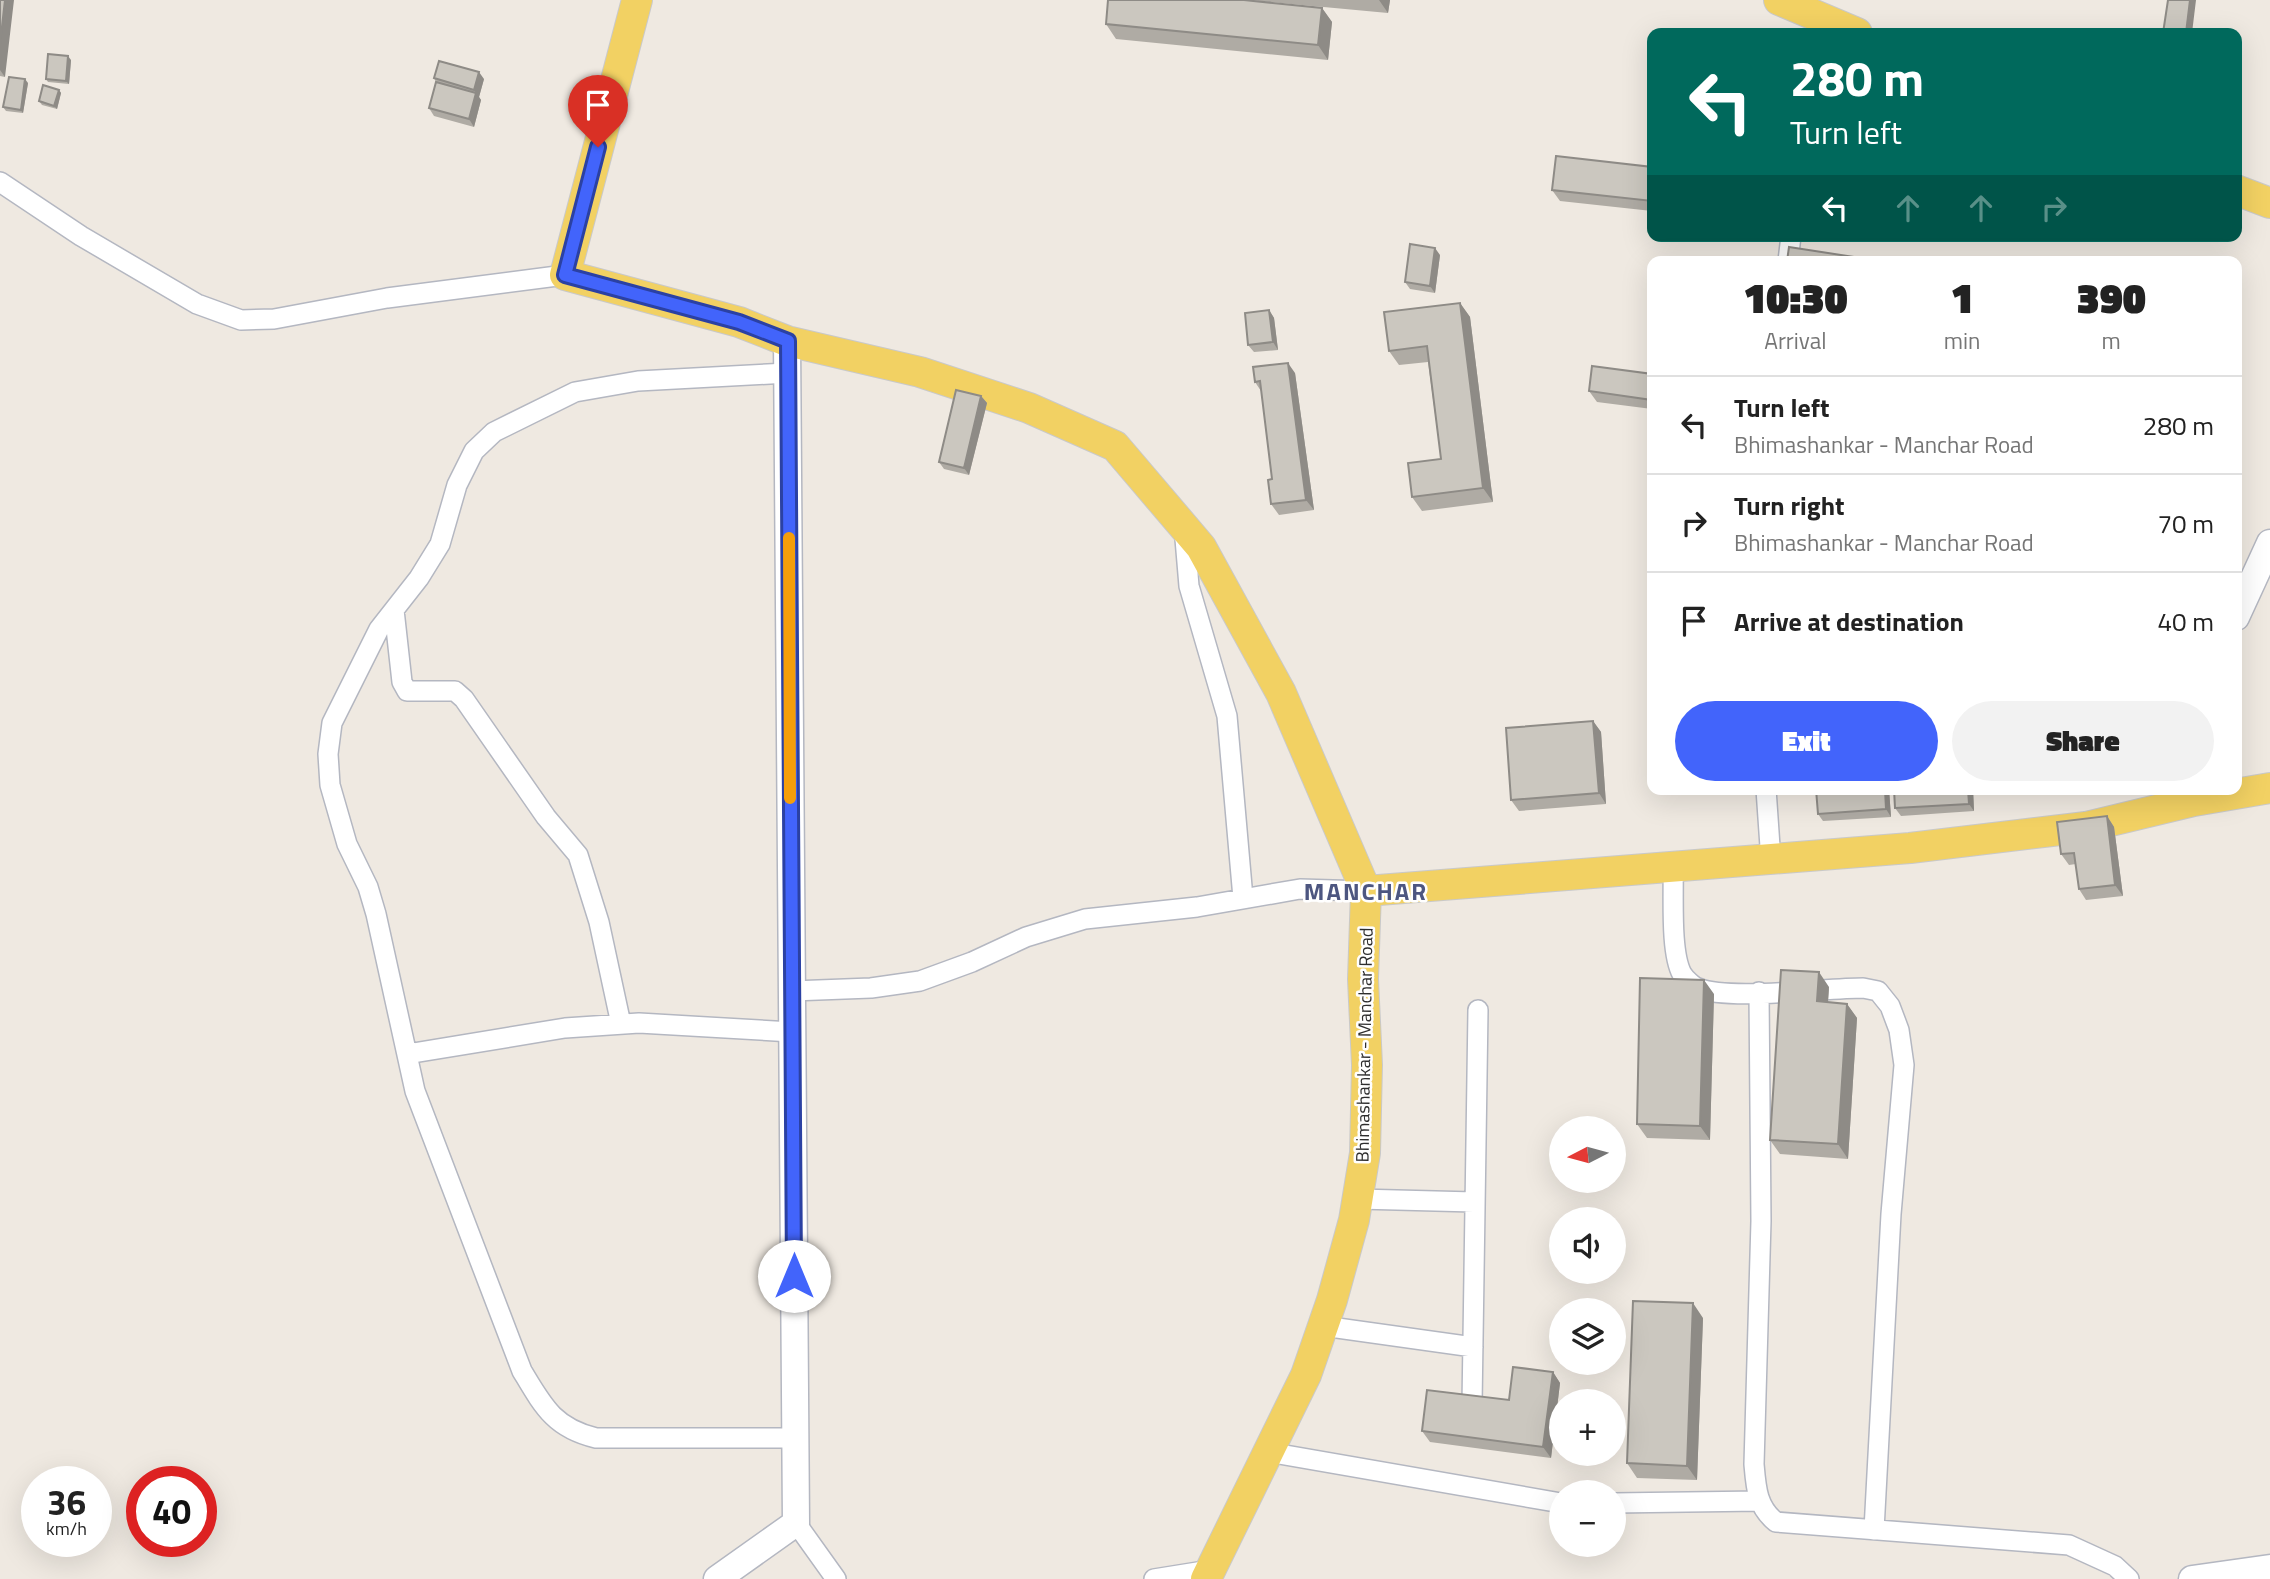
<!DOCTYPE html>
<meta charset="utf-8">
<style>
:root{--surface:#fff;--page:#f2f2f2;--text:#222;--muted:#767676;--line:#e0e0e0;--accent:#4264fb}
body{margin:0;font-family:"Titillium Web",sans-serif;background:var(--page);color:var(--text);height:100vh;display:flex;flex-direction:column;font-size:26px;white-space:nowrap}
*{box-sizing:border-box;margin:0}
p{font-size:23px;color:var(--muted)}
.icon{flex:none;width:38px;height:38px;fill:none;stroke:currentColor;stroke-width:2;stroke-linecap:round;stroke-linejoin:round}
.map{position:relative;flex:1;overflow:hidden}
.panel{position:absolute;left:1647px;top:256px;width:595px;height:539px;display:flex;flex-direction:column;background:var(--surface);border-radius:14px;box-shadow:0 7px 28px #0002}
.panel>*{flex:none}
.top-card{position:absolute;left:1647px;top:28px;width:595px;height:214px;border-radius:14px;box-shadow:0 7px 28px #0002;background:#00695c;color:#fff;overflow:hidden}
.needle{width:46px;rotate:264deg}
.buttons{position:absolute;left:1549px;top:1116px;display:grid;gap:14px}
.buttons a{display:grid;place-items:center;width:77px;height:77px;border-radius:50%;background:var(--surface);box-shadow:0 7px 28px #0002;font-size:35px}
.speed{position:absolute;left:21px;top:1466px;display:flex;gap:14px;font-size:35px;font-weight:700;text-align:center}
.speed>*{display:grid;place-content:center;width:91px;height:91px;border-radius:50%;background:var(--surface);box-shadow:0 7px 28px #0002;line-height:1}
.speed small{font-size:18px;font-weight:400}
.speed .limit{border:10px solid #d22;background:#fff;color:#111}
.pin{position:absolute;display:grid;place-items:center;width:60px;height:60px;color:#fff;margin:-72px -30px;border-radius:50% 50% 50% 0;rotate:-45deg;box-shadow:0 0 7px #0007}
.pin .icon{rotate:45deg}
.me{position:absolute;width:77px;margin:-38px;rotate:0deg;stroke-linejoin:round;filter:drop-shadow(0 0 5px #0008)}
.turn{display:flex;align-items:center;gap:24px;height:147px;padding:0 28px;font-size:32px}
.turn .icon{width:91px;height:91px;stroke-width:2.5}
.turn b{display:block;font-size:49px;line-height:60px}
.lanes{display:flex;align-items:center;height:66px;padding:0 28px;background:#0003;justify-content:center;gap:35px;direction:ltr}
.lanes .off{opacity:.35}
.eta{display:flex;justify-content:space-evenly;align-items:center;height:119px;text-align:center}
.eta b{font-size:42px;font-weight:800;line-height:49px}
.action{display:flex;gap:14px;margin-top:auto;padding:14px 28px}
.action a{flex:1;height:80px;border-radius:42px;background:var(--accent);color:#fff;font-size:28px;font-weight:800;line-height:80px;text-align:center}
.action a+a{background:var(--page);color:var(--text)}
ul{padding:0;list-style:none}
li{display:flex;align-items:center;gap:21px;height:98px;padding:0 28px;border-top:2px solid var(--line)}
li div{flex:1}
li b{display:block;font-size:26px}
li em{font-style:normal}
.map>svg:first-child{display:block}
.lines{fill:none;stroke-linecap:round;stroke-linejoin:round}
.street-casing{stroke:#b4b7c1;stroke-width:22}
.secondary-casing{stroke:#b4b7c1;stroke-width:29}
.primary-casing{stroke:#c9c9c9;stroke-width:32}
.street{stroke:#fff;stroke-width:19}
.secondary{stroke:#fff;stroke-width:26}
.primary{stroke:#f2d163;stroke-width:30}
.wall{fill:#afaba4}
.shaded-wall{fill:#8e8b86}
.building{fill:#cbc7bf;stroke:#8e8b86;stroke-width:2}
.route-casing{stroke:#2b41a3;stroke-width:18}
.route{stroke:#4264fb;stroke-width:12}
.slow{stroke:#f59e0b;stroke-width:12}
.labels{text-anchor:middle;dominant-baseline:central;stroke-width:5;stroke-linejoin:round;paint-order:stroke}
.street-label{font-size:18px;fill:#2e2e2e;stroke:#fff}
.district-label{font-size:24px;font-weight:bold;letter-spacing:2px;fill:#4d5680;stroke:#fff}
</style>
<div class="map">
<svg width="2270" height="1579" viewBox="0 0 2270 1579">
<rect width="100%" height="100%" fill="#efe9e1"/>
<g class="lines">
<defs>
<path id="street" d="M0,182l81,54 116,68 44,16 33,-1 113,-21 178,-23
M1788,261l3,-25
M788,373l-150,8 -63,11 -81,40 -20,19 -17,34 -17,59 -21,34 -40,51 -47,94 -4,31 2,31 17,59 21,43 8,27 39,177 107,280c21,35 32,57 74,67h199
M1184,527l5,59 38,130 16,182
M394,610l8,72 5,9h48l9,8 82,118 32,38 21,67 22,102
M1766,789l5,72
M1673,868c1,27 -3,84 9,106 3,5 12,13 16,14 31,13 127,0 165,0l15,3 12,15 9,24 5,35 -13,149 -17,316
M792,991l79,-3 49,-7 52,-19 54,-25 59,-18 112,-12 103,-18 66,2
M1759,992l2,229 -7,243c2,24 3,43 22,58l293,23 46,21 14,13
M407,1054l158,-26 74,-5 153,9
M1358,1199l116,3
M1323,1326l150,21
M1472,1405l6,-395
M1268,1452l293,51
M1614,1503l146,-2
M796,1523l40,56
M1154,1579l56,-9"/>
<path id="secondary" d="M2236,617l34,-74
M717,1579l79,-56 -9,-1182
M2192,1579l78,-11"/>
<path id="primary" d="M637,0l-72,275 174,47 48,19 133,31 109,36 86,38 86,101 80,146 85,198 -3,88 4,86 -2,88 -11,67 -22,80 -26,75 -100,204
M1779,0l78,33
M2236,190l34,13
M1366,891l544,-43 176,-21 108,-26 76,-13"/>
</defs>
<!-- street casing -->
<use href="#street" class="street-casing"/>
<!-- secondary casing -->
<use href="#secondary" class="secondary-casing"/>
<!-- primary casing -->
<use href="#primary" class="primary-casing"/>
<!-- street -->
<use href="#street" class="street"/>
<!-- secondary -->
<use href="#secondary" class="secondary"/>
<!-- primary -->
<use href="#primary" class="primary"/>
</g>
<!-- wall -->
<path class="wall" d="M0,0l5,77 -5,-1z
M1248,0h142l-2,13z
M1322,8l10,14 -4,38 -212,-21 -10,-15z
M71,60l-2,24 -21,-2 -2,-3z
M434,78l50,1 -5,18 2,3 -7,27 -40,-11 -5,-8 7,-26z
M28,83l-5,30 -17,-2 -3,-4z
M59,90l2,3 -4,16 -15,-4 -3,-4z
M1652,167v44l-92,-10 -8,-11z
M1440,255l-5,38 -25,-4 -5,-7z
M1460,303l10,14 23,185 -71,9 -10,-14 29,-38 -13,-97 -29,3 -10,-14z
M1269,310l5,8 4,32 -24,2 -6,-7z
M1295,373l19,137 -35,5 -8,-11 1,-25 -11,-88 -6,-9z
M1652,374v35l-55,-7 -8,-11z
M981,396l6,7 -18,72 -25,-6 -5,-7z
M1593,721l8,11 5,72 -87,7 -8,-11z
M1816,789h73l2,28 -68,4 -5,-7z
M1973,789l1,22 -73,5 -6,-8z
M2107,816l7,11 9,69 -37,4 -7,-11 -3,-25 -7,1 -8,-11z
M1829,987l-1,15 19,2 10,14 -9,141 -68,-5 -10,-14z
M1714,994l-4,146 -63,-2 -10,-14z
M1703,1318l-6,162 -60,-2 -10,-15z
M1553,1372l7,11 -9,75 -121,-16 -8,-11 87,-31z"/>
<!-- shaded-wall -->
<path class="shaded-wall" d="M5,0h9l-9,77 -5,-7v-26z
M1379,0h11l-2,13z
M2190,0h6l-4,33h-6z
M1322,8l10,14 -4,38 -10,-15z
M68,56l3,4 -2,24 -3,-3z
M479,72l5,7 -5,18 2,3 -7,27 -5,-8 7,-26 -2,-3z
M25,79l3,4 -5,30 -2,-3z
M59,90l2,3 -4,16 -3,-3z
M1435,248l5,7 -5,38 -5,-7z
M1460,303l10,14 23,185 -10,-14z
M1269,310l5,8 4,32 -5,-8z
M1288,363l7,10 19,137 -8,-10z
M981,396l6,7 -18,72 -5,-7z
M1593,721l8,11 5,72 -7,-11z
M1885,789h4l2,28 -5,-8z
M1968,789h5l1,22 -5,-7z
M2107,816l7,11 9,69 -8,-11z
M1819,972l10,15 -2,29 -10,-15z
M1704,980l10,14 -4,146 -10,-14z
M1847,1004l10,14 -9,141 -10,-15z
M1693,1303l10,15 -6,162 -10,-14z
M1553,1372l7,11 -9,75 -8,-11z"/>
<!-- building -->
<path class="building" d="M0,0h5l-5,44z
M1108,0h136l78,8 -4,37 -212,-21z
M2168,0h22l-4,33h-23z
M48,54l20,2 -2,25 -20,-2z
M439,61l40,11 -5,18 -40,-12z
M9,77l16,2 -4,31 -18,-3z
M436,82l40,11 -7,26 -40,-11z
M43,85l16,5 -5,16 -15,-5z
M1556,156l96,11v34l-100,-11z
M1410,244l25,4 -5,38 -25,-4z
M1789,247l91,14h-93z
M1460,303l23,185 -71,9 -4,-34 33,-4 -14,-113 -38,5 -5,-39z
M1269,310l4,32 -25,3 -3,-32z
M1288,363l18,137 -35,4 -3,-24 4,-1 -12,-98 -5,1 -2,-15z
M1592,366l60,8v26l-63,-9z
M956,390l25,6 -17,72 -25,-6z
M1593,721l6,72 -88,7 -5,-72z
M1816,789h69l1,20 -68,5z
M1894,789h74l1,15 -74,4z
M2107,816l8,69 -36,4 -5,-36 -13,1 -4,-32z
M1781,970l38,2 -2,29 30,3 -9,140 -68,-4z
M1640,978l64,2 -4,146 -63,-2z
M1633,1301l60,2 -6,163 -60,-3z
M1513,1367l40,5 -10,75 -121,-16 5,-41 82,10z"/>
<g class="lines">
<defs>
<path id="route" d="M598,147l-33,128 174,47 49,19 6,935"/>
</defs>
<!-- route casing -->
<use href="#route" class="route-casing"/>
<!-- route -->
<use href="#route" class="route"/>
<!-- slow -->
<path class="slow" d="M789,538l1,260"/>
</g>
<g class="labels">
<!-- street labels -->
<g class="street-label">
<text transform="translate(1364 1045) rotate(-89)">Bhimashankar - Manchar Road</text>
</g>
<!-- district labels -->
<g class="district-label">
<text x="1366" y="891">MANCHAR</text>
</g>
</g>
</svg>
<div class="buttons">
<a><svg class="needle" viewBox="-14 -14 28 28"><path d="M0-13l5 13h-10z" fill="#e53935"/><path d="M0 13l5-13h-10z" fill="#767676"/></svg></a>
<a><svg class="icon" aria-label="sound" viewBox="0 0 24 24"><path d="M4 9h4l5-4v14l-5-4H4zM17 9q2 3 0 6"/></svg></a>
<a><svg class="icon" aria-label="layers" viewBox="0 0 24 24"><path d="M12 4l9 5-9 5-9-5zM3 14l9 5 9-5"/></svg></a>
<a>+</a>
<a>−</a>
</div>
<div class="speed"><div>36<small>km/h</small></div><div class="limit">40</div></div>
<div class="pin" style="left:598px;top:147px;background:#d93025"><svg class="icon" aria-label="arrive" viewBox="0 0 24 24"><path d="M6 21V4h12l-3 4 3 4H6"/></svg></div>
<svg class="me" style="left:794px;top:1276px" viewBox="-20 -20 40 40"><circle r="19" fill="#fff"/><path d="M0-13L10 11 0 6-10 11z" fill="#4264fb"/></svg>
<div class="top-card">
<div class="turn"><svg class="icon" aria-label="left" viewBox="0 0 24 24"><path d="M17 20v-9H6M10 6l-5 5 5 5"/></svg><div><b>280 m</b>Turn left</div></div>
<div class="lanes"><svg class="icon" aria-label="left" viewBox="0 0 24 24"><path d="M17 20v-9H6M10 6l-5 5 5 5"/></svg><svg class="icon off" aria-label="ahead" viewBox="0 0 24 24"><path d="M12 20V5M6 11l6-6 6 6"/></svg><svg class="icon off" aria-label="ahead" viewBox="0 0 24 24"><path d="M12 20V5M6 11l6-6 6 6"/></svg><svg class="icon off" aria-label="right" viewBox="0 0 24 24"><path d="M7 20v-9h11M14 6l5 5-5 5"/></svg></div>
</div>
<section class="panel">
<div class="eta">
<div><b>10:30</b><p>Arrival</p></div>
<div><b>1</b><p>min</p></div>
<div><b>390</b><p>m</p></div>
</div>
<ul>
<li><svg class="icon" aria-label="left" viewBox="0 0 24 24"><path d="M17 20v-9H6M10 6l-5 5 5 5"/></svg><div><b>Turn left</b><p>Bhimashankar - Manchar Road</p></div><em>280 m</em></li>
<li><svg class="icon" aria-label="right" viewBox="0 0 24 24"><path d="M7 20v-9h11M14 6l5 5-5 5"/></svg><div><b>Turn right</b><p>Bhimashankar - Manchar Road</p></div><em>70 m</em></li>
<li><svg class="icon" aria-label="arrive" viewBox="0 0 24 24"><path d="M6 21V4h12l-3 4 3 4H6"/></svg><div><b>Arrive at destination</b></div><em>40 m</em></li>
</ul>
<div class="action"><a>Exit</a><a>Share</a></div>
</section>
</div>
